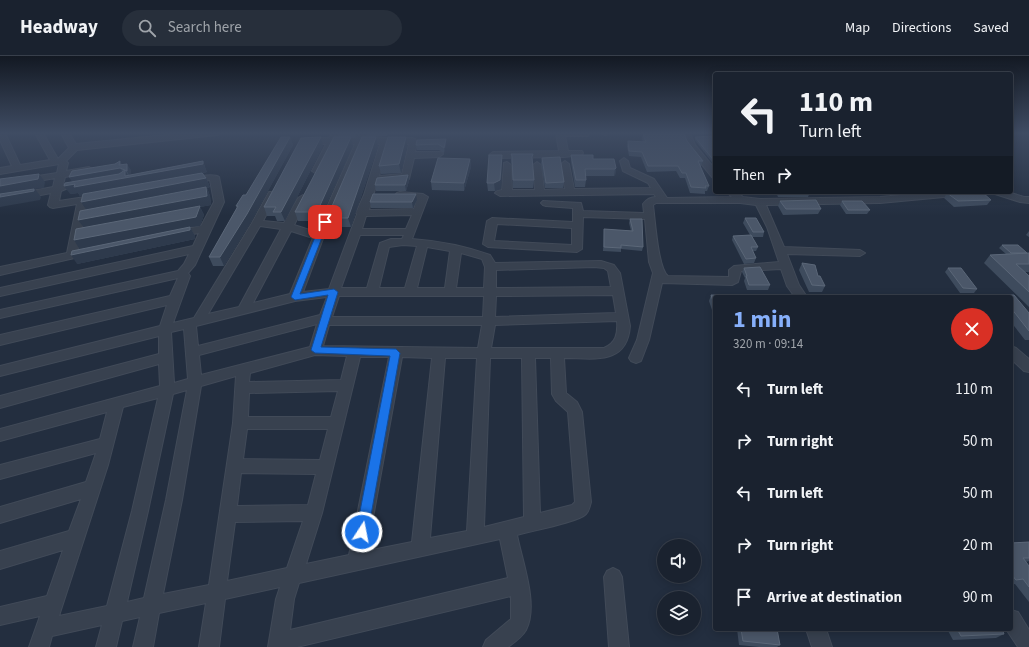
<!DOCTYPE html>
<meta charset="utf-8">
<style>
:root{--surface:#1a222f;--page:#272f3b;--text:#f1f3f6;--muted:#9fa4aa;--line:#383f4b;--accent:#87b0fb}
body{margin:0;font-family:"Source Sans 3",sans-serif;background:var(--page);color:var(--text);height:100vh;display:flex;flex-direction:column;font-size:15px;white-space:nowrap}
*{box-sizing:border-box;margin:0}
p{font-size:13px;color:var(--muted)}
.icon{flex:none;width:22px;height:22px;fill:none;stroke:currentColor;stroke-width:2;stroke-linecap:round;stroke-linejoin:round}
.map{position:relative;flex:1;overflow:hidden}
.drawer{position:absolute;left:713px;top:239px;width:300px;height:336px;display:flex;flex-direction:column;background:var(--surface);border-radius:4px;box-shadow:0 2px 10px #0003,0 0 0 1px var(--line)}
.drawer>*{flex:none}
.banner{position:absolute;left:713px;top:16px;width:300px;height:122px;border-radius:4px;box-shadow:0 2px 10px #0003,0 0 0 1px var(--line);background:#1a222f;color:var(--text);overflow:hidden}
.buttons{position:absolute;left:657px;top:483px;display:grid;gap:8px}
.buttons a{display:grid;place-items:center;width:44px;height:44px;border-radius:50%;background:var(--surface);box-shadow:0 2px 10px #0003,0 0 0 1px var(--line);font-size:20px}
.pin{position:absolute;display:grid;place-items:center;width:34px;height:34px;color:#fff;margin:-17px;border-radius:8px;box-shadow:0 2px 6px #0006}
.me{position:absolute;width:44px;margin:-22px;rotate:11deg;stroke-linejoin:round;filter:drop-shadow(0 0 3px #0008)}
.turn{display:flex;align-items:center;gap:14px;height:84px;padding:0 20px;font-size:18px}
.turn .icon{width:52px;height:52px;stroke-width:2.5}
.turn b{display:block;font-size:28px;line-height:34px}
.then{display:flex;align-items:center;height:38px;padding:0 20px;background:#0003;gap:8px;font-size:15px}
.round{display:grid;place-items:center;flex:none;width:42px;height:42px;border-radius:21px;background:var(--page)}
.headline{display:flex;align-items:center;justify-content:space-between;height:68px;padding:0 20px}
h1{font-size:24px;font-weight:700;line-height:30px;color:var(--accent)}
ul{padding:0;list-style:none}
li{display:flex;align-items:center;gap:12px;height:52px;padding:0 20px}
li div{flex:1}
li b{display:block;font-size:15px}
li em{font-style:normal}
header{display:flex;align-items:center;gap:24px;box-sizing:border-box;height:56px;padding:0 20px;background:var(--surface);border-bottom:1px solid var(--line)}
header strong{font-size:19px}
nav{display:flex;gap:22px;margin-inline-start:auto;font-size:14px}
.search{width:280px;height:36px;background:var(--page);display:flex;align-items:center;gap:10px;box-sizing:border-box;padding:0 14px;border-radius:22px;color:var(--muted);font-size:15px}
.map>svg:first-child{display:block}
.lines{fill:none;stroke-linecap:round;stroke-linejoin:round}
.street-casing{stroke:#414a58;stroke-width:2}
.street{fill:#38414f;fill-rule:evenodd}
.wall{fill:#3e4b5d}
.shaded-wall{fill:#2e3a4c}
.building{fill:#4b5769;stroke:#5b6778}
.route{fill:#1a73e8;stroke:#114b97}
</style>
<header>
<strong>Headway</strong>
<div class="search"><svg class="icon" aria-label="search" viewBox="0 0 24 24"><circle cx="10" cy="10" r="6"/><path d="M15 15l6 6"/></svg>Search here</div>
<nav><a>Map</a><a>Directions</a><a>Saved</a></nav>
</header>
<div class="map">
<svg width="1029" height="591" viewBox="0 0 1029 591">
<rect width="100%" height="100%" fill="#232e3f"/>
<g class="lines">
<defs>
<path id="street" d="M0,77h5l15,32 30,-5 -15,-27h8l15,26 11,-11 -8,-15h8l7,11 110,-11h35l-4,2 -140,15 -11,11 2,2 -2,8 23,-4 5,3 -5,3 -24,4 -2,8 5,3 -7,3 -2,10 39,-6 5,3 -2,2 -14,3 -9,48 10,-2 5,3 -1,2 -92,21v-8l67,-14 10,-49 -24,4 -3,-1 -2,-2 3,-12 -51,10v-6l53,-10 2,-9 -55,10v-6l57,-9 2,-9 -59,10v-6l12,-2 -12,-26z
M332,77h6l1,2 -2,3h20l3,-5h6l1,2 -1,3h46l3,1 2,4 -2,9h27l1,2 -4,3 -25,1 -5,21 -32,3 -8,28 45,-1 3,-10 -20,-2 -2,-2 2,-2 3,-1 23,2 5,3 -16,42c27,2 53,7 78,16l5,8 106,-2 13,4 6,8 10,53c-3,40 -37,32 -66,32l2,35 11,9 5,10 9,90c-1,4 -2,9 -5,12 -7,8 -56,17 -69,21 5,26 22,70 9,95 -4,7 -11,12 -18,17h-25l3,-7 25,-21v-23l-214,51h-29l8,-48 4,-12 -55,12 -6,48h-20l7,-44 -47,10 -6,34h-20l7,-30 -18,4 -6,26h-20l6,-22 -50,11 -3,11h-20l11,-31 -40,9v-18l47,-11 16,-46 -63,19v-18l69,-20 12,-32 -81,24v-16l86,-25 10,-29 -96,26v-14l100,-26 7,-27 -107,29v-12l160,-43 -1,-22 -159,44v-12l159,-42v-18l-159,40v-10l160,-40 7,-21 -167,40v-10l170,-39 8,-18 -178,40v-8l178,-39 6,-7 5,-10 -189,42v-8l193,-42 6,-13 -23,4 -5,-3 1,-2 29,-6 13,-24 -4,-22 -22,4 -5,-3c5,-4 31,-8 36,-4l5,25 -29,63 -7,8 2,3 -17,47 21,-5 58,-95 17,-31h6l2,2 -14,27 21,2 14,-25 5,-3 5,3 -14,27 22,7 39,-88h-20l-13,27 -5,3 -5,-3 14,-27h-21l-4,-3 4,-3h24zM364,88h16l-16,51 -8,18 1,1 -28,75 -26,3 21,-56zM388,88h21l-7,30 -23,2zM412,159l-6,14h-44l4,-13zM260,170l21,3 -42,78 -31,7zM291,175l22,7 -23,56 -37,9zM360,179h44l-2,4h-11l-11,4 -13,45h-26zM403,189l14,1 -12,42h-26l10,-41zM427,191l23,4 -5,37h-28zM461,197l21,6 3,8 -1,21h-28zM594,211l10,1 4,3 3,16 -115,1v-18zM613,239l3,18 -121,4 1,-21zM339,240h145l-1,21h-151zM327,241l-7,18 -122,31 -2,-20 99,-25zM617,265c1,13 -1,22 -13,27h-113l4,-23zM317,268l-7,23 -109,28 -2,-20zM329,269h153l-4,23 -155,-2zM184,273l4,50 -14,4 -3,-51zM315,299l32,1 -6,24 -92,2 1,-9zM360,301h29l-40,198 -43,9 16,-51zM402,301l30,1 -20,184 -45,9zM445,302h32l-10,173 -37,7zM490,302h32l2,159 -40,10zM535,302h16l1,36 4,7 12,11 7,90 -3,3 -32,8zM236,320l-3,47 -24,162 -46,9 19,-94 19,-114zM187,334l-21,110 -22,98 -17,4 21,-91 25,-117zM338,335l-7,26h-83l1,-24zM158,342l-26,113 -25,95 -48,10 49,-151 15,-58zM247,373h81l-8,31 -77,-1zM241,417l75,1 -8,31 -71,1zM303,465l-16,47 -60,13 8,-59zM500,483l8,39 -218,52 4,-31 5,-16z
M556,77h33l-1,3h-23l3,15h14l1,2 -1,2 -18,2 -71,1 -4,-3 4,-3 66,-1z
M600,77h9l-4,2z
M682,77h8l5,12 20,24v9l-3,-1 -25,-31z
M624,102l4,3 2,7 24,11 13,19 65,-1 -3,-3 2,-2h6l6,5 17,2 120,-2 54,-5h36l-5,3 -85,8 -114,2 18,42 76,3 5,3 -5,3 -73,-2 12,31 8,12h-12l-8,-11 -6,-17 -40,2 -3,11 -6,3 -70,-2 -13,57 -8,21 -5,2 -5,-2 -2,-3 8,-18 16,-67 -4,-11 -4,-43 -62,-2 -1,32 -5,3 -89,-5 -5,-3 4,-23 5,-3 81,4v-14l-27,-2 -3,-1 -2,-2 2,-2 38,2 2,8 61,2 -1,-9c3,-4 8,-7 13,-7l-2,-3 -154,2 -5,-3 2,-2 5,-1 2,-27 3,-1 4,3 1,25h23l-2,-25 4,-3 4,3 3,25 21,-1 -4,-25 4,-3 4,3 5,25 77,-1 -3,-5 -25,-12 -3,-10zM656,147h84l16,2 11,22 12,35 -45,4 -5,4v7l-61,-1c-10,-7 -13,-57 -15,-71zM497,168l75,4v17l-78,-4z
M993,136h15l16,5h5v6l-9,-1 -25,-8z
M1011,290l5,2 13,11v13l-5,-1 -13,-12z
M613,512l6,3 3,6 7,70h-20l-5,-70 3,-6z
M1011,554l7,2 11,18v17h-11l-12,-18h5z
M806,573h20l6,18h-20z"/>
</defs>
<!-- street casing -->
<use href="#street" class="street-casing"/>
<!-- street -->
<use href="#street" class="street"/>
</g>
<!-- wall -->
<path class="wall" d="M338,77h21l-3,5h-5l2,8 -34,75h-21l-3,-9 44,-75z
M367,77h20v3l-18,1h7l2,9 -27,81h-20l-2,-9 1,-2 -1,-3 39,-76z
M643,78l44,7 16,20 -2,5h-1l9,20 -2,5h-2v3l-15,-1 -5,-15h-5l-4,-7 -29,1 -6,-15 -12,-1 -2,-10 1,-5 15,1 -1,-3z
M290,81l3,8 -42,77 -27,44h-11l-4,-9 28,-49 -1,-2 10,-11z
M695,81l20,2v26h-1l-19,-25z
M446,83v5l-2,9 -5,-3h-22l-1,-5z
M323,90l-38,75h-8l-2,-5h-8l-3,-9z
M407,90l-6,27 -20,1 -2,-8z
M511,98l22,9 -1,1 2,16 -1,8h-20l-1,-23 -1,-2z
M502,99v8l-1,26 -6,2h-7l-1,-8z
M571,99l22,4 23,9 -1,8h-29v4l-1,7h-10l-4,-25z
M542,102l22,24 -1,6h-18l-4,-25z
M470,103l1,8 -7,24 -32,-1 -1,-8z
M120,105l2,4 9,5 -1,5 73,-14 3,9 1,2 -4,1 3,5 4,9 -3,1 3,8 1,9 -11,2 4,8 -4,11 -10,1 5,9v3l-118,25 9,-54 -3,-15 -3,1 -2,-3 -8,1 3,-12 -4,-5 46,-13z
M408,119l1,6 -3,10h-30l-1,-6z
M776,136h34l-2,5h-30z
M947,137l44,7 -4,5 -33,2 -10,-9z
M417,144l-4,8h-42l-1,-6z
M780,145l41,8 -3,5 -35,1 -5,-9z
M842,145l28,9 -3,4h-21l-6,-9z
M745,162l19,14 -1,5h-11l6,10 -2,4h-3l3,7 -2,5 -10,1 -12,-24 1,-4 17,-1 -7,-12z
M630,163l13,28 -1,4 -21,-2v3l-18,-1 1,-22 27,2 -2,-8z
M1029,175v6l-3,-2z
M1002,189l25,8h2v19h-4l4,4v31l-45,-44 6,-8 16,-1 -7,-6z
M802,207l16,13 7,10 -3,6h-13l-10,-22z
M744,212l26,17 -2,5h-21l-3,-9 1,-3 -3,-6z
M948,212l29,21 -3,4h-14l-15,-21z
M711,239l4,2v16h-2l-4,-12z
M1000,239h14l15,18v27h-4l-14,-18v-25h-12z
M1029,486v19l-3,1 3,4v36l-14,-18h-4v-41z
M737,573h40l3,16 -3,2h-18l-20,-2z
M947,573h55l2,5 -8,4 -43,2z"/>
<!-- shaded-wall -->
<path class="shaded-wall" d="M355,77h4l-3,5z
M290,81l3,8 -42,77 -27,44 -4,-9z
M321,81l2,9 -38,75 -4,-9z
M351,81l2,9 -34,75 -2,-9z
M376,81l2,9 -27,81 -3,-9z
M406,81l1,9 -6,27 -2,-9z
M446,83v5l-2,9v-5z
M533,98v9l-1,2v-8z
M502,99v8l-1,26 -6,2 -1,-8z
M470,103l1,8 -7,24v-8z
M203,105l3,9 1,2 -127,24 -2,-3 -8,1 -6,-8 61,-10v-6l4,7z
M127,108l4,6 -1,7 -3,-6z
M120,112l4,6 -51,9 -4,-6z
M616,112l-1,8h-1l1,-7z
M39,118l6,8 -1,6 -9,1 6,8 -1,3 -40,7v-21z
M408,119l1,6 -3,10 -1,-6z
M206,122l4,9 -3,1 3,8 1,9 -11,2 4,8 -4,11 -10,1 5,9v3l-118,25 -6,-9 9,-5 -6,-10 11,-11 -7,-9 9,-9 -6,-9z
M416,138l1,6 -4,8 -1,-6z"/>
<!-- building -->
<path class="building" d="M653,77h31l3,8 16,20h-5l11,25h-4l1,2 -15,-1 -5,-14h-4l-4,-7h-30l-6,-14 -13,-1 -1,-10 18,1 -3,-8z
M713,80l2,3v23l-20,-25z
M281,81h9l-43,77 -27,43h-11l29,-51h-2l7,-11h3z
M321,81l-40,75h-8l3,-5h-12l37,-69z
M334,81h17l-34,75h-22z
M362,81h14l-28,81h-19l2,-5h-2z
M388,81h18l-7,27 -20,2z
M446,83l-2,9 -6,-4 -22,1 1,-5z
M511,98h22l-1,3 2,23h-21l-1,-24z
M489,99h13l-2,25 -6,3h-7z
M571,99h22v4h21l2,9 -1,1h-30l1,11h-10z
M560,101l4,25 -18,1 -4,-25z
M438,102l32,1 -6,24 -33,-1z
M120,105l-1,4 8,-1v7l-7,-3 -51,9 3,-6 43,-7z
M203,105v3l-129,23 1,-3 -11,2 1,-3 54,-9 6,-4v6z
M202,117l4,5 -125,24 2,-8z
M39,118l-1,5 -38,7v-7z
M408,119l-3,10h-30l2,-7z
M206,131l1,9 -129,24 2,-9z
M34,133v2l-34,6v-3z
M956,136h26l9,8 -33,1 -11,-8z
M373,138h43l-4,8h-42z
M816,144l5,9h-35l-6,-8z
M842,145h20l8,9h-22z
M200,150l-4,11 -122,23 2,-11z
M745,162h11l8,14h-11z
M630,163h12l1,28 -22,-2v3l-17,-1v-18l29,2z
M190,171v3l-119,25 1,-4z
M751,179l7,12h-7l5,11 -10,1 -13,-23z
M1002,189h16l9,8h-16z
M1029,197v11h-13l13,12v16l-39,-37z
M802,207l13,2 3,11h2l5,10 -13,-1z
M760,211l10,18h-21l-3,-9h1l-3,-8z
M948,212h13l16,21 -14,-1z
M711,239l33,1v1h-29v10z
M935,239l21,1 1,1h-20z
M1000,239h14l15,18v18l-18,-23v-11h-9z
M1029,486v16h-6l6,8v21l-6,-8 -7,1 -5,-6v-31z
M741,573h36l3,16 -37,-4z
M957,573h45l2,5 -43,2z"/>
<!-- sky -->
<linearGradient id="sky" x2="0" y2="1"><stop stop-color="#131923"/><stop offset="0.48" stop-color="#3f4c63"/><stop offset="1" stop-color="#3f4c63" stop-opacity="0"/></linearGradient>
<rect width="1029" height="160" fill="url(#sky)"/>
<!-- route -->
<path class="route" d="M325,164l3,2 -28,72 34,-5 4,3 -17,55 75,2 4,4 -32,179 -2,4 -4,2 -4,-2 -2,-4 34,-176 -75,-3 -4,-3 17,-55 -33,5 -4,-3 30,-75z"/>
</svg>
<div class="buttons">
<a><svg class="icon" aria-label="sound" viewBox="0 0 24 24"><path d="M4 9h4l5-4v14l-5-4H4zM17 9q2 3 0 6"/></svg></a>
<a><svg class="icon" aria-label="layers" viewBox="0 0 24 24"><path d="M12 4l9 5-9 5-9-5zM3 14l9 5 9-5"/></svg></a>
</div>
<div class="pin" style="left:325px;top:166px;background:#d93025"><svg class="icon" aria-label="arrive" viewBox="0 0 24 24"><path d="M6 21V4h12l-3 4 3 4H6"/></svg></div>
<svg class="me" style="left:362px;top:476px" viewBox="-20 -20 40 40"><circle r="17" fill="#1a73e8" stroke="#fff" stroke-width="3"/><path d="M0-11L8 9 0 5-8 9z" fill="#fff"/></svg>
<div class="banner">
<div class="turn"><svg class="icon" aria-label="left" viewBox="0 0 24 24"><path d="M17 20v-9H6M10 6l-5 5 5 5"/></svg><div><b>110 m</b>Turn left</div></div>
<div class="then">Then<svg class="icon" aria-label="right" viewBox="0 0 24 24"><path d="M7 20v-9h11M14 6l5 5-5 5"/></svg></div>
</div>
<section class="drawer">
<div class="headline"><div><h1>1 min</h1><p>320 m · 09:14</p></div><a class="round" style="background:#d93025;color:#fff"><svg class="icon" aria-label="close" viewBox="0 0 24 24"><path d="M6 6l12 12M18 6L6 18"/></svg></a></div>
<ul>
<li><svg class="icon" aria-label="left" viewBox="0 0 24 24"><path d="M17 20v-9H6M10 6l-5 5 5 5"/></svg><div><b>Turn left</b></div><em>110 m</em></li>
<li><svg class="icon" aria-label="right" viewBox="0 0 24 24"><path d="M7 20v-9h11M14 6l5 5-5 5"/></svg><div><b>Turn right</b></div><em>50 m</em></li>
<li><svg class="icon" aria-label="left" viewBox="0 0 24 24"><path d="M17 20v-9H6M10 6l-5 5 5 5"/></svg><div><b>Turn left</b></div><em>50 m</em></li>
<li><svg class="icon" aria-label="right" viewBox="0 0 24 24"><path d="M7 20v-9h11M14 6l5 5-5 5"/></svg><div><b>Turn right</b></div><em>20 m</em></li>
<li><svg class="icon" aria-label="arrive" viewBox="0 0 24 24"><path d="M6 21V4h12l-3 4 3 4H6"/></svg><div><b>Arrive at destination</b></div><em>90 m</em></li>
</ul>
</section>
</div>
